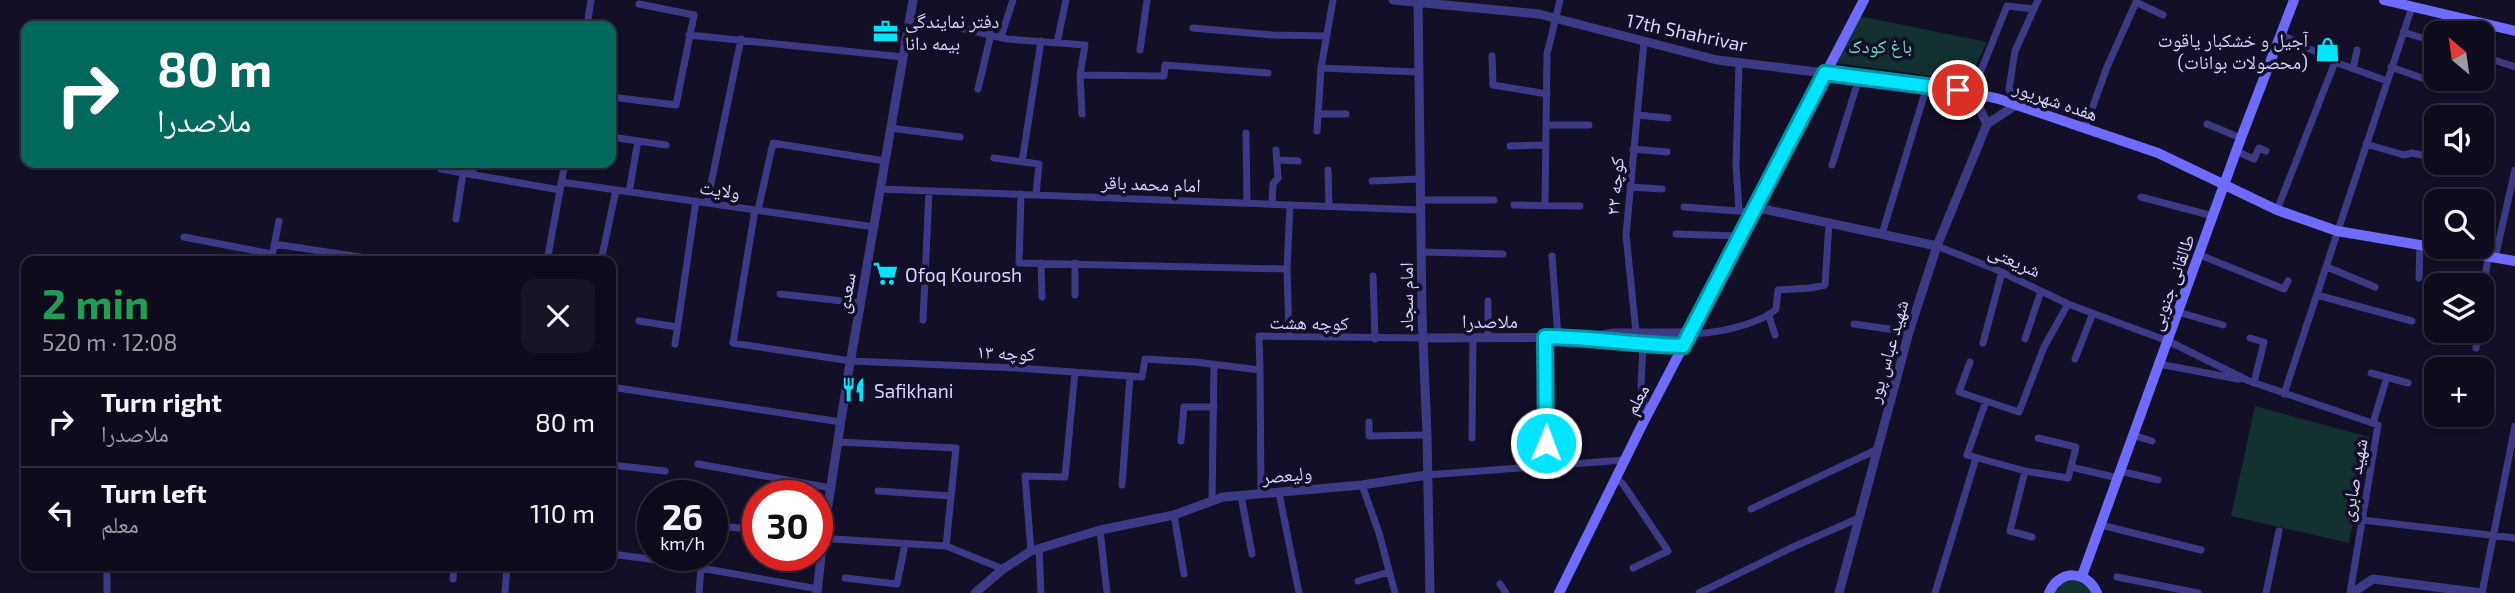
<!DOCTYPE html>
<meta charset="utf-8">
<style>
:root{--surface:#0e0b1c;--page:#171425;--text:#f1f3f6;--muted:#9b9ba3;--line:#2e2b3b}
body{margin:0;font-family:"Exo 2","Noto Naskh Arabic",sans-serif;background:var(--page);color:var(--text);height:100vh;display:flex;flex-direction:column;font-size:26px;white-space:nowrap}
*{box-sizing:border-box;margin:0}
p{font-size:23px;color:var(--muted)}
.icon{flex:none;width:38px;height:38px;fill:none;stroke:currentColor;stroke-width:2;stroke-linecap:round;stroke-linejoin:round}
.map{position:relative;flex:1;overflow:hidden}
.side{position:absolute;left:21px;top:256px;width:595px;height:315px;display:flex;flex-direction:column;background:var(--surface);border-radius:14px;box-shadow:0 2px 5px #0004,0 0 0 2px var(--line)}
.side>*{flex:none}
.banner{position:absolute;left:21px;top:21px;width:595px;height:147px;border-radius:14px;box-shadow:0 2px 5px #0004,0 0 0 2px var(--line);background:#00695c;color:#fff;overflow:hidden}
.needle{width:46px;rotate:331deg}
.buttons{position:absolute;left:2424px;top:21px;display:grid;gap:14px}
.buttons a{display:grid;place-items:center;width:70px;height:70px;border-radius:14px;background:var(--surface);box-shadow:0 2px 5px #0004,0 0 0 2px var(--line);font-size:35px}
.speed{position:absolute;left:637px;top:480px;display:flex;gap:14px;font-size:35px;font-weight:700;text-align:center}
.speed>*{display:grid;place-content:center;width:91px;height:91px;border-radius:50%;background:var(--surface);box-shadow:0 2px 5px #0004,0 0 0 2px var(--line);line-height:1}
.speed small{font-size:18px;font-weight:400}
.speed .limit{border:10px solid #d22;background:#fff;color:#111}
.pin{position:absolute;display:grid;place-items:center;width:60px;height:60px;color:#fff;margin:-30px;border:4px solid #fff;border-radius:50%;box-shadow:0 2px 7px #0007}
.me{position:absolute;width:77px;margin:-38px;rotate:1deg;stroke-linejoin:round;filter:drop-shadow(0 0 5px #0008)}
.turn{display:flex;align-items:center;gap:24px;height:147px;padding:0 21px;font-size:32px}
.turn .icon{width:91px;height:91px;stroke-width:2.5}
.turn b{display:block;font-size:49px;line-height:60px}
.round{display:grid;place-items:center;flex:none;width:74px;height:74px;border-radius:14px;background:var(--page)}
.head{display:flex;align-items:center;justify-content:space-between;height:119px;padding:0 21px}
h1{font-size:42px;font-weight:700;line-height:52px;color:#1e9e55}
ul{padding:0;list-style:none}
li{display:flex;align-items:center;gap:21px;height:91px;padding:0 21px;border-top:2px solid var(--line)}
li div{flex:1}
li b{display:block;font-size:26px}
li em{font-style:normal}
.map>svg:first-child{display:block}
.green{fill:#12302f}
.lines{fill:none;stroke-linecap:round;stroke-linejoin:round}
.minor{stroke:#3d3a85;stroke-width:7}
.tertiary{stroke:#3d3a85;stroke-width:9}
.secondary{stroke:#6f6bff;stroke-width:10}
.route-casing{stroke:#0095a6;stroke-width:18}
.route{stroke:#00e5ff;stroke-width:12}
.labels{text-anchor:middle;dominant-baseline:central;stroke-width:7;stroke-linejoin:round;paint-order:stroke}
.poi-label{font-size:19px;fill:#d9d4ff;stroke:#130f26;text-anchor:start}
.street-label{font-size:19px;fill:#d9d4ff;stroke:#130f26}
.park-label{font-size:19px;fill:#5fe0c0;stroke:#130f26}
</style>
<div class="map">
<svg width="2515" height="593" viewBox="0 0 2515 593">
<rect width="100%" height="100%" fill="#130f26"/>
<!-- green -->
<path class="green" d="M1859,16l128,26 -19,39 -131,-18z
M2255,406l114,31 -20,106 -118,-27z
M2078,580l10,7 3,6h-36c4,-11 11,-12 23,-13z"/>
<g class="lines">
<!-- minor -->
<path class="minor" d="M2136,2l27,13
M910,16l97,23 78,6 -5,30 2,39
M587,26l4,-26
M1193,28l79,7 55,1
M2403,32l33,10
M2281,34l54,28 52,19
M689,35l214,22
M1001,37l12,-37
M1057,43l9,-43
M1140,50l7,-50
M1492,56l1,29 54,9
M2482,56l33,11
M2485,57l9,-31
M1739,63l-3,102 3,46
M2391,67l31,11
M1321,68l97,4
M2353,69l4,-19
M1080,75l84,1 1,-11 103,8
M978,89l13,-55
M1972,93l35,-87 27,3
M611,97l65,8 18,-90 -55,-11
M2016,105l-7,-16 6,-38 23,-51
M1318,114h28
M1637,115l31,3
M2207,124l34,14
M1546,125h43
M890,128l70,9
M2085,128l22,-61 30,-67
M1317,131l4,-63 12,-68
M1246,133l1,70
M611,137l55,8
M2366,144l38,11 8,-2 24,5
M1510,146l35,-1
M1633,149l34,3
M2236,151l18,8 5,-11 7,3
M994,158l45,6 -3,31
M1277,160l21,1
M1022,162l19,-121
M1832,165l27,-87
M441,169l119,21
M1328,170l1,36
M473,175l1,-12
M1372,181l48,-2
M561,182l313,45
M1630,187l32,2
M880,189l541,21
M629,192l9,-51
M1021,194l-2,69 268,6
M2141,197l72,19
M1421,200h73
M707,203l34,-164
M1272,203l1,-19 5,-6 -2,-28
M1514,205l66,1
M1545,205l2,-151 13,-54
M1684,207l67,5
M755,210l-22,133 118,18 166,7 125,9 3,-18 50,3 65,8 -1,-34 164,2
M758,210l15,-67 112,18
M2277,210l58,-148
M456,219l7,-46
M1676,234l63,2
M1882,234l45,-148
M184,237l88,17
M274,244l113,17
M1937,246l58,23 73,35 100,37 81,40 129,44 -28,168
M1422,252l81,2
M2200,255l84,34 4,-8
M1552,256l6,81
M2495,258l20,-88
M271,261l8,-40
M547,261l18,-98
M601,261l15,-71
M1041,263l1,34
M1075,263v32
M2327,267l48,20
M1373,276l2,63
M2419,278l1,-33
M780,294l81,9
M2317,295l95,26
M1488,301v36
M2482,301l6,-44
M2178,312l45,13
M1769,316l6,19
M923,320l6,-129
M639,321l38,6
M1854,324l55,8
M1636,332l-10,-97 18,-193
M1690,333c23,2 70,-9 86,-24l2,-19 32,-2 15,-3 4,-62
M1289,336l-2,-67 3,-64
M1545,337l1,106
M2250,338l14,4 -10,41
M2025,339l16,-48
M1983,343l19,-71
M675,344l21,-143
M1643,345l-2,40 5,31
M2476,348l2,-17
M2075,359l18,-46
M1970,362l-11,30 60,20 25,-65 24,-43
M2159,364l79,15
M1260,370l1,124
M2371,373l37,10
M611,387l230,35
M2284,394l128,-387
M1986,401l-19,54 58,16 43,7 3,-11 47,11
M1369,422v14l58,-1
M2373,423l14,-46
M2133,435l19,6
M1472,438l1,-101
M2038,438l38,9 -5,20
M1181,441l3,-34h30
M838,442l118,6 -10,98 57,23
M698,464l133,24
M611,465l54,6
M2025,471l-15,60 22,6
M2120,471l38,9
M1427,475l197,-15
M1615,478l8,6 45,67 -35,17
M1122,485l8,-109
M1362,485l17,48 16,60
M878,491l73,5
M1279,493l20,100
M1241,496l11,58
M1212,500l2,-136
M1751,509l127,-60
M1174,515l10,59
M2362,520l153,18
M2101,525l100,25
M720,526l38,4
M1100,530l7,63
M817,538l129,8
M1039,548l2,45
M1031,551l-6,-75 40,1 10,-105
M611,554l54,7
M107,565v28
M2117,577l81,16
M845,578l52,6 8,-40
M453,579l1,-14
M1358,581l31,-9
M1500,584l6,9
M505,593l2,-28
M699,593l2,-25 117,21
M1699,593l94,-46 66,-29
M1935,593l41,-135
M2266,593l13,-62
M2482,593l33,-167"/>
<!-- tertiary -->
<path class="tertiary" d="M1393,0l146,14 178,46 108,13
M1418,0l4,315 5,120 3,158
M1972,93l15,31
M1987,124l29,-19
M1755,204l8,5 174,37
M1596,336l18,-3h76
M1423,338l165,-1 48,7 47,2
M817,593l6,-55 24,-157 66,-381
M975,593l28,-24 28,-18 69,-21 74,-15 49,-18 139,-12 65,-10
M1839,593l70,-261 28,-86 50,-122
M2352,593l21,-14 109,14"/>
<!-- secondary -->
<path class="secondary" d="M2384,0l131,31
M1825,73l133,17 41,9 159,54 119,57 60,21 178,30
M2082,576l159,-438 53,-138
M1559,593l84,-170 221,-423
M2049,593c10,-24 38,-23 48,0"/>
</g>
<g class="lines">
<defs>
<path id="route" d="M1546,443l-1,-106c46,0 91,8 138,9l142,-273 133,17"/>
</defs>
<!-- route casing -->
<use href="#route" class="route-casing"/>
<!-- route -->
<use href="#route" class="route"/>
</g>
<!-- icons -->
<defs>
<symbol id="office-bare" viewBox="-9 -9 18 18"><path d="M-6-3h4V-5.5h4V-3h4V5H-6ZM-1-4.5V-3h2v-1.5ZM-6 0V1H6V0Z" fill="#00e5ff" stroke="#130f26" stroke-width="2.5" paint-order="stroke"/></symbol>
<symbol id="shop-bare" viewBox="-9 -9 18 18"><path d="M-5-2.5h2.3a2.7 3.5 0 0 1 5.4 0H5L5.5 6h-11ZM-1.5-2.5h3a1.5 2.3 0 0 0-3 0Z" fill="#00e5ff" stroke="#130f26" stroke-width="2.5" paint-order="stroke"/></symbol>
<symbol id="supermarket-bare" viewBox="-9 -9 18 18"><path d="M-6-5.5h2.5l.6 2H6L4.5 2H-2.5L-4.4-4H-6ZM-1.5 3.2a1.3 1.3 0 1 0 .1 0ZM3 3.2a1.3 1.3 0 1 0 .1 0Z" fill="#00e5ff" stroke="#130f26" stroke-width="2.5" paint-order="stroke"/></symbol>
<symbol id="restaurant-bare" viewBox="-9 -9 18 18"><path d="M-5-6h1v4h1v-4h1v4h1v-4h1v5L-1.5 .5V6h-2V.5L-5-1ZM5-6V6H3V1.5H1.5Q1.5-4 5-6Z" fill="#00e5ff" stroke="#130f26" stroke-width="2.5" paint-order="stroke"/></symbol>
</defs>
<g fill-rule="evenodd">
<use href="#office-bare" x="868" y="14" width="35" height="35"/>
<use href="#shop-bare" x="2310" y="32" width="35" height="35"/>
<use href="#supermarket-bare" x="868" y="256" width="35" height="35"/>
<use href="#restaurant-bare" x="836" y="372" width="35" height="35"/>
</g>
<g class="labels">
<!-- poi labels -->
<g class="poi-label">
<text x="905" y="20">دفتر نمایندگی<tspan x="905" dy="22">بیمه دانا</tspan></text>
<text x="2308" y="39" text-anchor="end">آجیل و خشکبار یاقوت<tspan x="2308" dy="22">(محصولات بوانات)</tspan></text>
<text x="905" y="274">Ofoq Kourosh</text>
<text x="874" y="390">Safikhani</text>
</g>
<!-- street labels -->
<g class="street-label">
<text transform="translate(1687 32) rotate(12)">17th Shahrivar</text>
<text transform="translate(2056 100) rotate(19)">هفده شهریور</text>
<text transform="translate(1151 183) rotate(2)">امام محمد باقر</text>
<text transform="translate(1614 186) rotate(-85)">کوچه ۲۲</text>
<text transform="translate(720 189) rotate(8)">ولایت</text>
<text transform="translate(2015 260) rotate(24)">شریعتی</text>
<text transform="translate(2171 282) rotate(-70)">طالقانی جنوبی</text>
<text transform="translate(845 293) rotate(-80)">سعدی</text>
<text transform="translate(1405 297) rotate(-90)">امام سجاد</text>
<text x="1490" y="320">ملاصدرا</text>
<text transform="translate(1309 322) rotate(1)">کوچه هشت</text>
<text transform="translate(1887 351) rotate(-74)">شهید عباس پور</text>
<text transform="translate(1006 352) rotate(3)">کوچه ۱۳</text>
<text transform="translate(1636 399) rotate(-62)">معلم</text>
<text transform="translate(1287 474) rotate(-5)">ولیعصر</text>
<text transform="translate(2353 480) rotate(-80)">شهید صابری</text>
</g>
<!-- park labels -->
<g class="park-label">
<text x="1880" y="45">باغ کودک</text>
</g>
</g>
</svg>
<div class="buttons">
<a><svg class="needle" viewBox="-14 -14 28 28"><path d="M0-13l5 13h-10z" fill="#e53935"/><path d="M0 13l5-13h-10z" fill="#9b9ba3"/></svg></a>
<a><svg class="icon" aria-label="sound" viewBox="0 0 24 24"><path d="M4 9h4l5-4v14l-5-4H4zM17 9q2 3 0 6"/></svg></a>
<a><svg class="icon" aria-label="search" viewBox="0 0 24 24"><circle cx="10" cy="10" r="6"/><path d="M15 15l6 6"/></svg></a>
<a><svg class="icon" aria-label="layers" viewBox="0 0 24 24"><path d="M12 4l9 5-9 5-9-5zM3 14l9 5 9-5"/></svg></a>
<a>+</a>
</div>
<div class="speed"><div>26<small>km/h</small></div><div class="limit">30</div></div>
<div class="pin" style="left:1958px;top:90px;background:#d93025"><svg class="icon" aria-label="arrive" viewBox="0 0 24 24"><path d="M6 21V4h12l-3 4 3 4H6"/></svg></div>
<svg class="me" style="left:1546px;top:443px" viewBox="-20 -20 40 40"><circle r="17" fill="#00e5ff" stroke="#fff" stroke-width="3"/><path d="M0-11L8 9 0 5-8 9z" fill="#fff"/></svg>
<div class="banner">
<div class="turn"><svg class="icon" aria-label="right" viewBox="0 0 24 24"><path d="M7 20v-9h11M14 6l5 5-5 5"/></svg><div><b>80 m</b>ملاصدرا</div></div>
</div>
<section class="side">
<div class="head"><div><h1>2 min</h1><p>520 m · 12:08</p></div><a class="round"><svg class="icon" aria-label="close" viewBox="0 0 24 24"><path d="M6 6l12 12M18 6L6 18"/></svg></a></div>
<ul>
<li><svg class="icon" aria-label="right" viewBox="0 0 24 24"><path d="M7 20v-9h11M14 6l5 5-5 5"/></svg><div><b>Turn right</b><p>ملاصدرا</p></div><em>80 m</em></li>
<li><svg class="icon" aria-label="left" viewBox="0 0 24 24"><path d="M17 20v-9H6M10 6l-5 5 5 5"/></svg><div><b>Turn left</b><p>معلم</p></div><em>110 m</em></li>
</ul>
</section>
</div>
